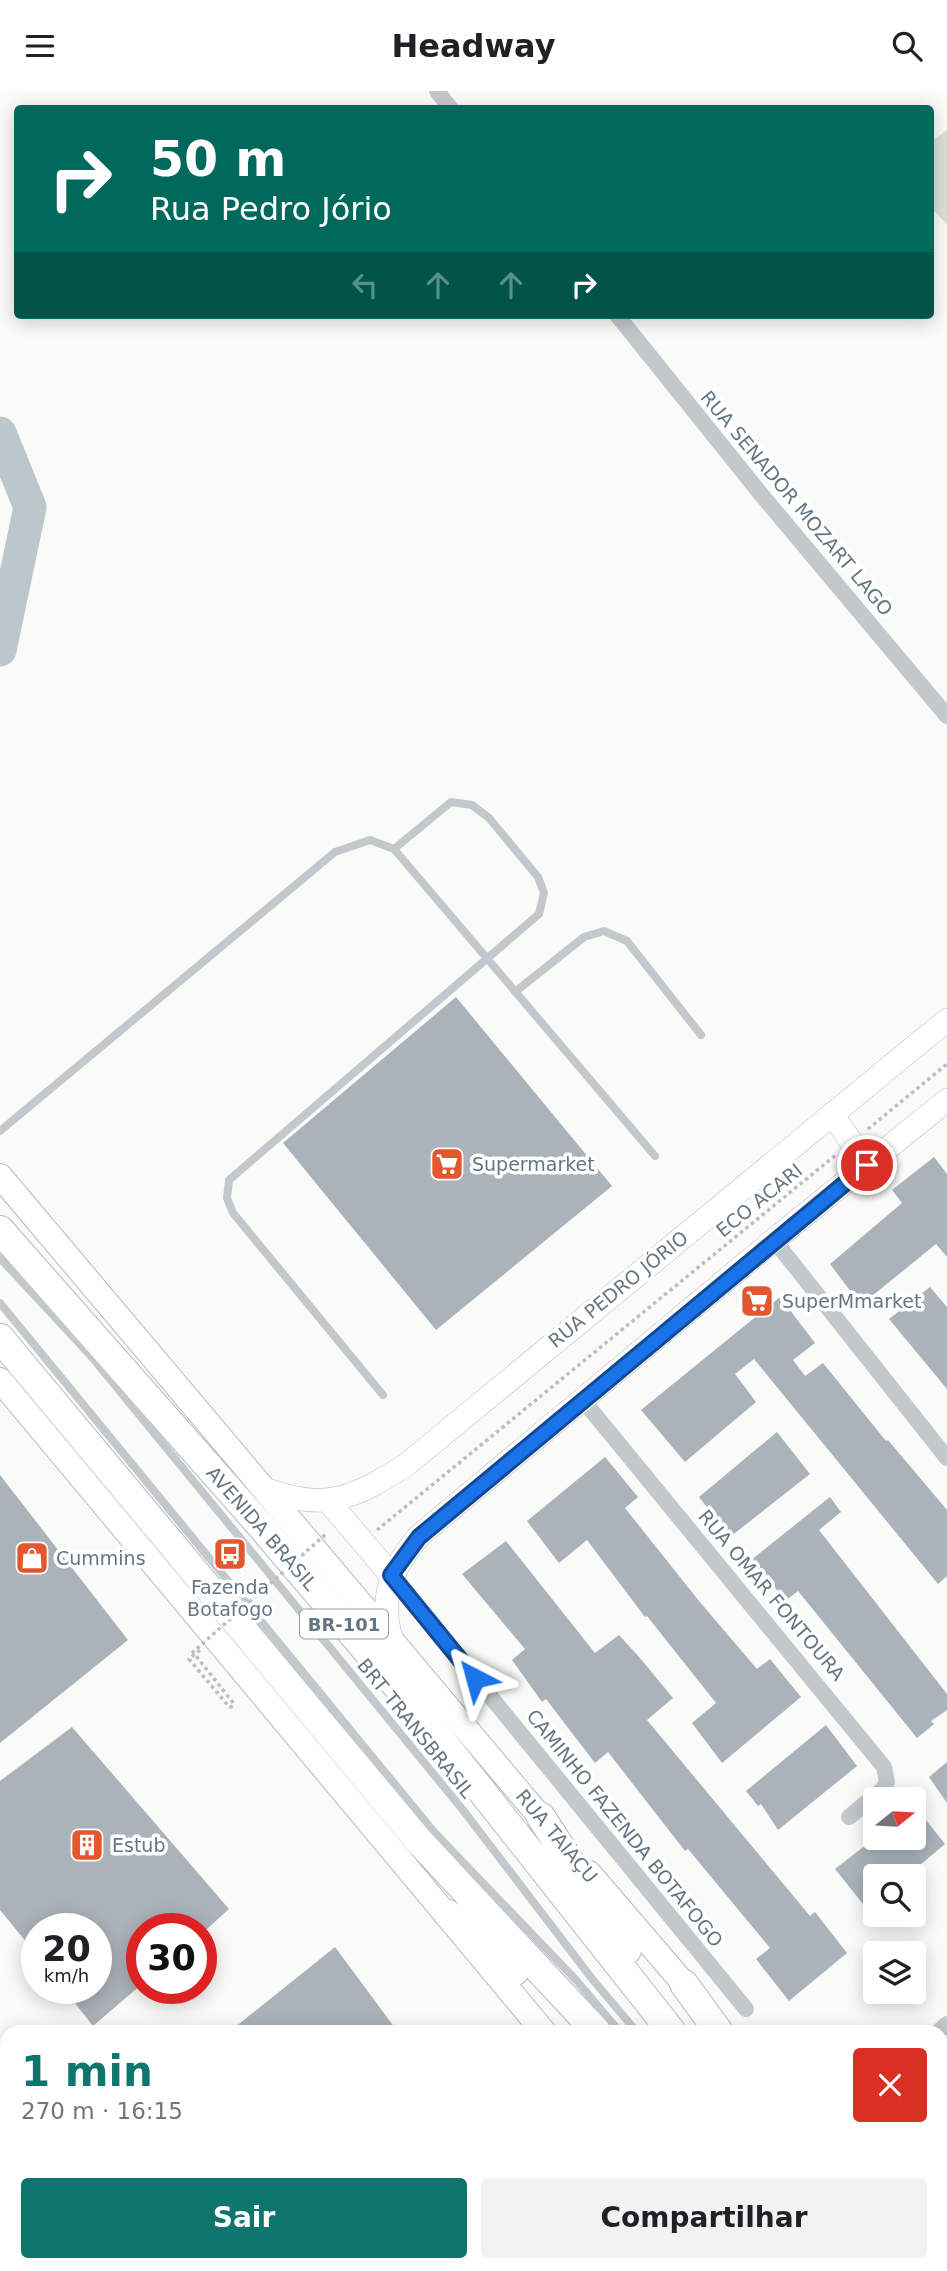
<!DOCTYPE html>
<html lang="pt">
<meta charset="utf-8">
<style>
:root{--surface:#fff;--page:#f2f2f2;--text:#202124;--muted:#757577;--accent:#0f766e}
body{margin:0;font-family:"DejaVu Sans",sans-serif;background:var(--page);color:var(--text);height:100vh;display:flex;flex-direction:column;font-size:26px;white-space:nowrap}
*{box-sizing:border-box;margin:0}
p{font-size:23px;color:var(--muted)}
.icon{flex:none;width:38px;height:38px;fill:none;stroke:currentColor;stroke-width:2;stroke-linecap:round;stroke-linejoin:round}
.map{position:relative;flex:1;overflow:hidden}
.side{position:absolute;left:0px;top:1934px;width:948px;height:247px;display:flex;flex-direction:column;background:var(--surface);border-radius:21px 21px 0 0;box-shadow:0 4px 18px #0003}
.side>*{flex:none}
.hud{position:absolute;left:14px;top:14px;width:920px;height:214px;border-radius:7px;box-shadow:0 4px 18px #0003;background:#00695c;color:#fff;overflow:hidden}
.needle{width:46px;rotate:72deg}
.buttons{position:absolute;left:863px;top:1696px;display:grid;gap:14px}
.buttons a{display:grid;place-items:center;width:63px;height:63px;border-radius:7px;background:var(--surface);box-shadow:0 4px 18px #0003;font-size:35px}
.speed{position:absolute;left:21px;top:1822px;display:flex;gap:14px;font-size:35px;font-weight:700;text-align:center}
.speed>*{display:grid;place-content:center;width:91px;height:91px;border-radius:50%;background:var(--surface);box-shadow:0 4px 18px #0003;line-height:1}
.speed small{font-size:18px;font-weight:400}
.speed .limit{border:10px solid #d22;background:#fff;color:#111}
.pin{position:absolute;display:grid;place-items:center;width:60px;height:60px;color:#fff;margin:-30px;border:4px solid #fff;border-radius:50%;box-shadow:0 2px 7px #0007}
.me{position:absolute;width:77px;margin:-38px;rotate:321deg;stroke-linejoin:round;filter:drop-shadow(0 0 5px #0008)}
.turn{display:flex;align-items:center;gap:24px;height:147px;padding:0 21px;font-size:32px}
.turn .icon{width:91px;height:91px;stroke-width:2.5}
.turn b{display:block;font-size:49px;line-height:60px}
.lanes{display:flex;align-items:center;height:66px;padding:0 21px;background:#0003;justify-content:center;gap:35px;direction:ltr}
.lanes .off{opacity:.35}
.round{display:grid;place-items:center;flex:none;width:74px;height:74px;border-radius:7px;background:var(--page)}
.summary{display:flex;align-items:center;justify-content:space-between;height:119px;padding:0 21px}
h1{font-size:42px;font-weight:700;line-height:52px;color:var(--accent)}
.cta{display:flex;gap:14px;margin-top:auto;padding:14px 21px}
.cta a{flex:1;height:80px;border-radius:7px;background:var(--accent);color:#fff;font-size:28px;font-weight:700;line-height:80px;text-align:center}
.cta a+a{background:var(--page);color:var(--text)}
header{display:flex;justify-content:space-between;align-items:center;height:91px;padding:0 21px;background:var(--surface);font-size:32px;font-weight:700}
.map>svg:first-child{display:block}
.green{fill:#dadfd7}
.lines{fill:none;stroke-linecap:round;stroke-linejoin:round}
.river{stroke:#bbc7cb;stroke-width:33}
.building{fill:#aab3b9}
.secondary-casing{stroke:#b3babf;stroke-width:24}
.primary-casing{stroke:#b5babe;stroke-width:26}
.highway-casing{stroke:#b4b9bd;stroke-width:30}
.path{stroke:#bbbfc2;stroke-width:3.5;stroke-dasharray:3.5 3.5;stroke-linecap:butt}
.lane{stroke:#c3c8cc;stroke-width:8}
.street{stroke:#c3c8cc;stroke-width:16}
.secondary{stroke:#fff;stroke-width:23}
.primary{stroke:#fff;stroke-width:24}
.highway{stroke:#fff;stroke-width:28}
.path-bridge{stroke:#bbbfc2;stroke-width:3.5;stroke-dasharray:3.5 3.5;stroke-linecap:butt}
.route-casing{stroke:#114b97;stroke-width:18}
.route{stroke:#1a73e8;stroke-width:12}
.labels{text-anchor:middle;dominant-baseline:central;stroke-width:7;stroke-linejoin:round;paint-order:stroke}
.shield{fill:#fff;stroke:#939fa8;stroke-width:2}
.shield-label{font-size:18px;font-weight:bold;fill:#657683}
.street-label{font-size:19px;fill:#657683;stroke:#fff}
.poi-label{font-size:19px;fill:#657683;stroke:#fff;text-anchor:start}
</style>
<header><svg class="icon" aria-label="menu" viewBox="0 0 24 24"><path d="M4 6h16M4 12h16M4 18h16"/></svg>Headway<svg class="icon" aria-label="search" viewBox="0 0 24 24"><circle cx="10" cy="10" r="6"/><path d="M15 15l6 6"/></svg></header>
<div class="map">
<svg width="947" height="2180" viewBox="0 0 947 2180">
<rect width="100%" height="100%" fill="#fafaf8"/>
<!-- green -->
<path class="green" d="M947,39v95l-16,-18v-65z"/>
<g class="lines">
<!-- river -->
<path class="river" d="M0,342l30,74 -30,143"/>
</g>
<!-- building -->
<path class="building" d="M456,906l156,189 -176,144 -153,-187z
M934,1066l13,17v83l-11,-13 -75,61 -31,-41 72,-61 -10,-13z
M930,1196l17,20v82l-58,-70z
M780,1206l35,46 -22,17 12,16 18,-13 63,78 2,-1 59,70v66l-9,8 -184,-225 -19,15 21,28 -71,60 -44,-52z
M777,1341l33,42 -80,63 -31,-40z
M605,1366l33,40 -13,11 74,93 58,68 13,-10 31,38 -79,66 -30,-40 24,-20 -69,-87 -2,1 -58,-77 -28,23 -32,-42z
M0,1384l128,165 -128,103z
M830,1406l11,15 -22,18 128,164v16l-16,11 3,3 -17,14 -119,-147 -14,11 -17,-28 -4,3 -12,-17z
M506,1450l89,112 24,-18 21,23 33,40 -26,22 163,196 5,-4 32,41 -58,48 -33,-42 14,-11 -82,-99 -3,2 -77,-99 -13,11 -49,-64 -4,3 -30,-42 13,-11 -63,-75z
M826,1634l31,41 -79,64 -17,-26 -3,2 -12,-15z
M72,1636l157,182 -22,20h-65v55l-49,42 -30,-38h33v-59h-59v26l-37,-45v-129z
M947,1671v41l-18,-26z
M914,1714l31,39 -38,32h-32v43l-40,-50 41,-32h38z
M335,1856l63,85h-169z"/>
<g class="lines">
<defs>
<path id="secondary" d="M832,1023l35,51
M268,1399c57,22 88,7 138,-25l541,-445
M329,1411l62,73
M391,1547c-12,-41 1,-70 28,-102l355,-296 173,-140
M651,2180l7,-6"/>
<path id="primary" d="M0,1085l553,656
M0,1289l544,652
M589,1782l108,126
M743,2174l5,6
M923,2174l5,6"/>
<path id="highway" d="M0,1139l261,296 163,192 248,314
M0,1247l418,502 179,192
M541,1726l86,133
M448,1823l67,57
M684,1893l35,48
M765,2174l5,6
M795,2174l6,6
M861,2174l5,6
M895,2174l6,6"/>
</defs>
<!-- secondary casing -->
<use href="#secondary" class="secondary-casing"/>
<!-- primary casing -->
<use href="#primary" class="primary-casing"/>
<!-- highway casing -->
<use href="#highway" class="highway-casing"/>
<!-- path -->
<path class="path" d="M868,1038l79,-65
M377,1439l460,-376
M200,1559l-11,9 41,49"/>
<!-- lane -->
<path class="lane" d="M515,901l69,-55 20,-6 23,10 74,94
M0,1040l335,-279 35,-12 24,9 261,307
M0,1167l91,98 372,454 130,170 44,52
M0,1212l434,529 142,148 44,52
M383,1304l-150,-182 -6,-15 2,-18 310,-266 5,-21 -6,-16 -49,-59 -17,-13 -21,-3 -57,47
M818,2174l6,6
M835,2174l6,6
M387,2180l7,-6"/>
<!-- street -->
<path class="street" d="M437,0l14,18
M617,224l143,178 187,223
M774,1149l173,218
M582,1308l302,368 3,15 -4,7 -34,28
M391,1484l355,434
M938,1941l9,-8
M0,1999l7,9
M84,2174v6"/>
<!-- secondary -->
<use href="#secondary" class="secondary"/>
<!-- primary -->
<use href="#primary" class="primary"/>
<!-- highway -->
<use href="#highway" class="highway"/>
<!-- path-bridge -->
<path class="path-bridge" d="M230,1617l4,-4 -41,-52 133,-118"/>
</g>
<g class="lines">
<defs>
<path id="route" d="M475,1587l-84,-103 28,-38 448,-372"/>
</defs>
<!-- route casing -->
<use href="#route" class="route-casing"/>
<!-- route -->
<use href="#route" class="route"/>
</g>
<!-- icons -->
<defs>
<symbol id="supermarket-square" viewBox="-11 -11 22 22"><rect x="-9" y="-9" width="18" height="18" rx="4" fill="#e4572e" stroke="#fff"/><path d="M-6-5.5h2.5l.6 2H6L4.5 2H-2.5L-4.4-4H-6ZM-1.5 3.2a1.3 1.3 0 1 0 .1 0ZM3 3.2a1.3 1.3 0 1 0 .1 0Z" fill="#fff"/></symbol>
<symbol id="bus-square" viewBox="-11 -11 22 22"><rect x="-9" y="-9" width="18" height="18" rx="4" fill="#e4572e" stroke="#fff"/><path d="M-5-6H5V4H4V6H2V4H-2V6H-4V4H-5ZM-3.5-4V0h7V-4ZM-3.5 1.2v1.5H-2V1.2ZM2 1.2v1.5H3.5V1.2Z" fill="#fff"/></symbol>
<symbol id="shop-square" viewBox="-11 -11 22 22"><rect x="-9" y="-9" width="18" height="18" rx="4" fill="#e4572e" stroke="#fff"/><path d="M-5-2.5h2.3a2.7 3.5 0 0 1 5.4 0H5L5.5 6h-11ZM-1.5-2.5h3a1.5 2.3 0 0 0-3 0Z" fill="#fff"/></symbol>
<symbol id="building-square" viewBox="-11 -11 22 22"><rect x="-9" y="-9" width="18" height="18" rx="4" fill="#e4572e" stroke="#fff"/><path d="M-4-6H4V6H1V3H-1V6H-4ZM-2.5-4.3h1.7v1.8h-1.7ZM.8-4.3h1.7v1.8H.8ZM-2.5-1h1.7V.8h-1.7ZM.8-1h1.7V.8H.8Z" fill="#fff"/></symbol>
</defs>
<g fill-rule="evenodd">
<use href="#supermarket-square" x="428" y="1054" width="38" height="38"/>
<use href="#supermarket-square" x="738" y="1191" width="38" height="38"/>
<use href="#bus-square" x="211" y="1444" width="38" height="38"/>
<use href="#shop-square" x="13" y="1448" width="38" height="38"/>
<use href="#building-square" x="68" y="1735" width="38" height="38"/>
</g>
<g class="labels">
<!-- shield labels -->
<rect class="shield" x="300" y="1518.5" width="88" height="29" rx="5"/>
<g class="shield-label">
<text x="344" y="1533">BR-101</text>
</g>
<!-- street labels -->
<g class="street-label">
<text transform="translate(797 412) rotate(50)">RUA SENADOR MOZART LAGO</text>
<text transform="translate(759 1109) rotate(-39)">ECO ACARI</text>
<text transform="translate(618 1198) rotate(-39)">RUA PEDRO JÓRIO</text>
<text transform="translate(262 1437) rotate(49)">AVENIDA BRASIL</text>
<text transform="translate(772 1504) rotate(50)">RUA OMAR FONTOURA</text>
<text transform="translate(416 1637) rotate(51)">BRT TRANSBRASIL</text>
<text transform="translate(625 1737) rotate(51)">CAMINHO FAZENDA BOTAFOGO</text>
<text transform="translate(557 1745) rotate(50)">RUA TAIAÇU</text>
</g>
<!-- poi labels -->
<g class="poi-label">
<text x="472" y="1073">Supermarket</text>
<text x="782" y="1210">SuperMmarket</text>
<text x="56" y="1467">Cummins</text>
<text x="230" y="1496" text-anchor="middle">Fazenda<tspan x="230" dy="22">Botafogo</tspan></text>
<text x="112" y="1754">Estub</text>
</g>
</g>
</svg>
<div class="buttons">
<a><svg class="needle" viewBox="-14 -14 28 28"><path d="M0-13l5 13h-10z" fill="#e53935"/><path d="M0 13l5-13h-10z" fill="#757577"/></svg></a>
<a><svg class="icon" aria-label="search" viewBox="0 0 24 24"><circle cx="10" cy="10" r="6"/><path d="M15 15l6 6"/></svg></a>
<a><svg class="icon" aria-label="layers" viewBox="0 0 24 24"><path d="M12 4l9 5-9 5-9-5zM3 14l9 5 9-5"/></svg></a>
</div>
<div class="speed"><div>20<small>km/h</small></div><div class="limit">30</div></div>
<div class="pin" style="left:867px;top:1074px;background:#d93025"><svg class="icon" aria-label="arrive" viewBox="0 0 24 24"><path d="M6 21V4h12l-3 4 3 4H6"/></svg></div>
<svg class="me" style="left:475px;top:1587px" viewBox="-20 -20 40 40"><path d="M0-17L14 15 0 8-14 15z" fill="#1a73e8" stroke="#fff" stroke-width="4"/></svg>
<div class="hud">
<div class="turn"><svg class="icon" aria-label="right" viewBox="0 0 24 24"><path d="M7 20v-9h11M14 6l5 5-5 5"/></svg><div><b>50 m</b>Rua Pedro Jório</div></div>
<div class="lanes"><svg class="icon off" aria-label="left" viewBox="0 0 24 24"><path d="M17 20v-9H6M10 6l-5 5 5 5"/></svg><svg class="icon off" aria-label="ahead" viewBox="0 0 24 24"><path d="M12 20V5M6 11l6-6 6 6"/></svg><svg class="icon off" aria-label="ahead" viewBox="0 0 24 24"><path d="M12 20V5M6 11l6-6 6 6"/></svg><svg class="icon" aria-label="right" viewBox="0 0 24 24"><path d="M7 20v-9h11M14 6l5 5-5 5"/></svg></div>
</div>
<section class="side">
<div class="summary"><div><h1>1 min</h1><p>270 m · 16:15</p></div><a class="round" style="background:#d93025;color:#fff"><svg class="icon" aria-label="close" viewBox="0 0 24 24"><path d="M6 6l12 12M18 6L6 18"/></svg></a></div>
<div class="cta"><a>Sair</a><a>Compartilhar</a></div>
</section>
</div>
